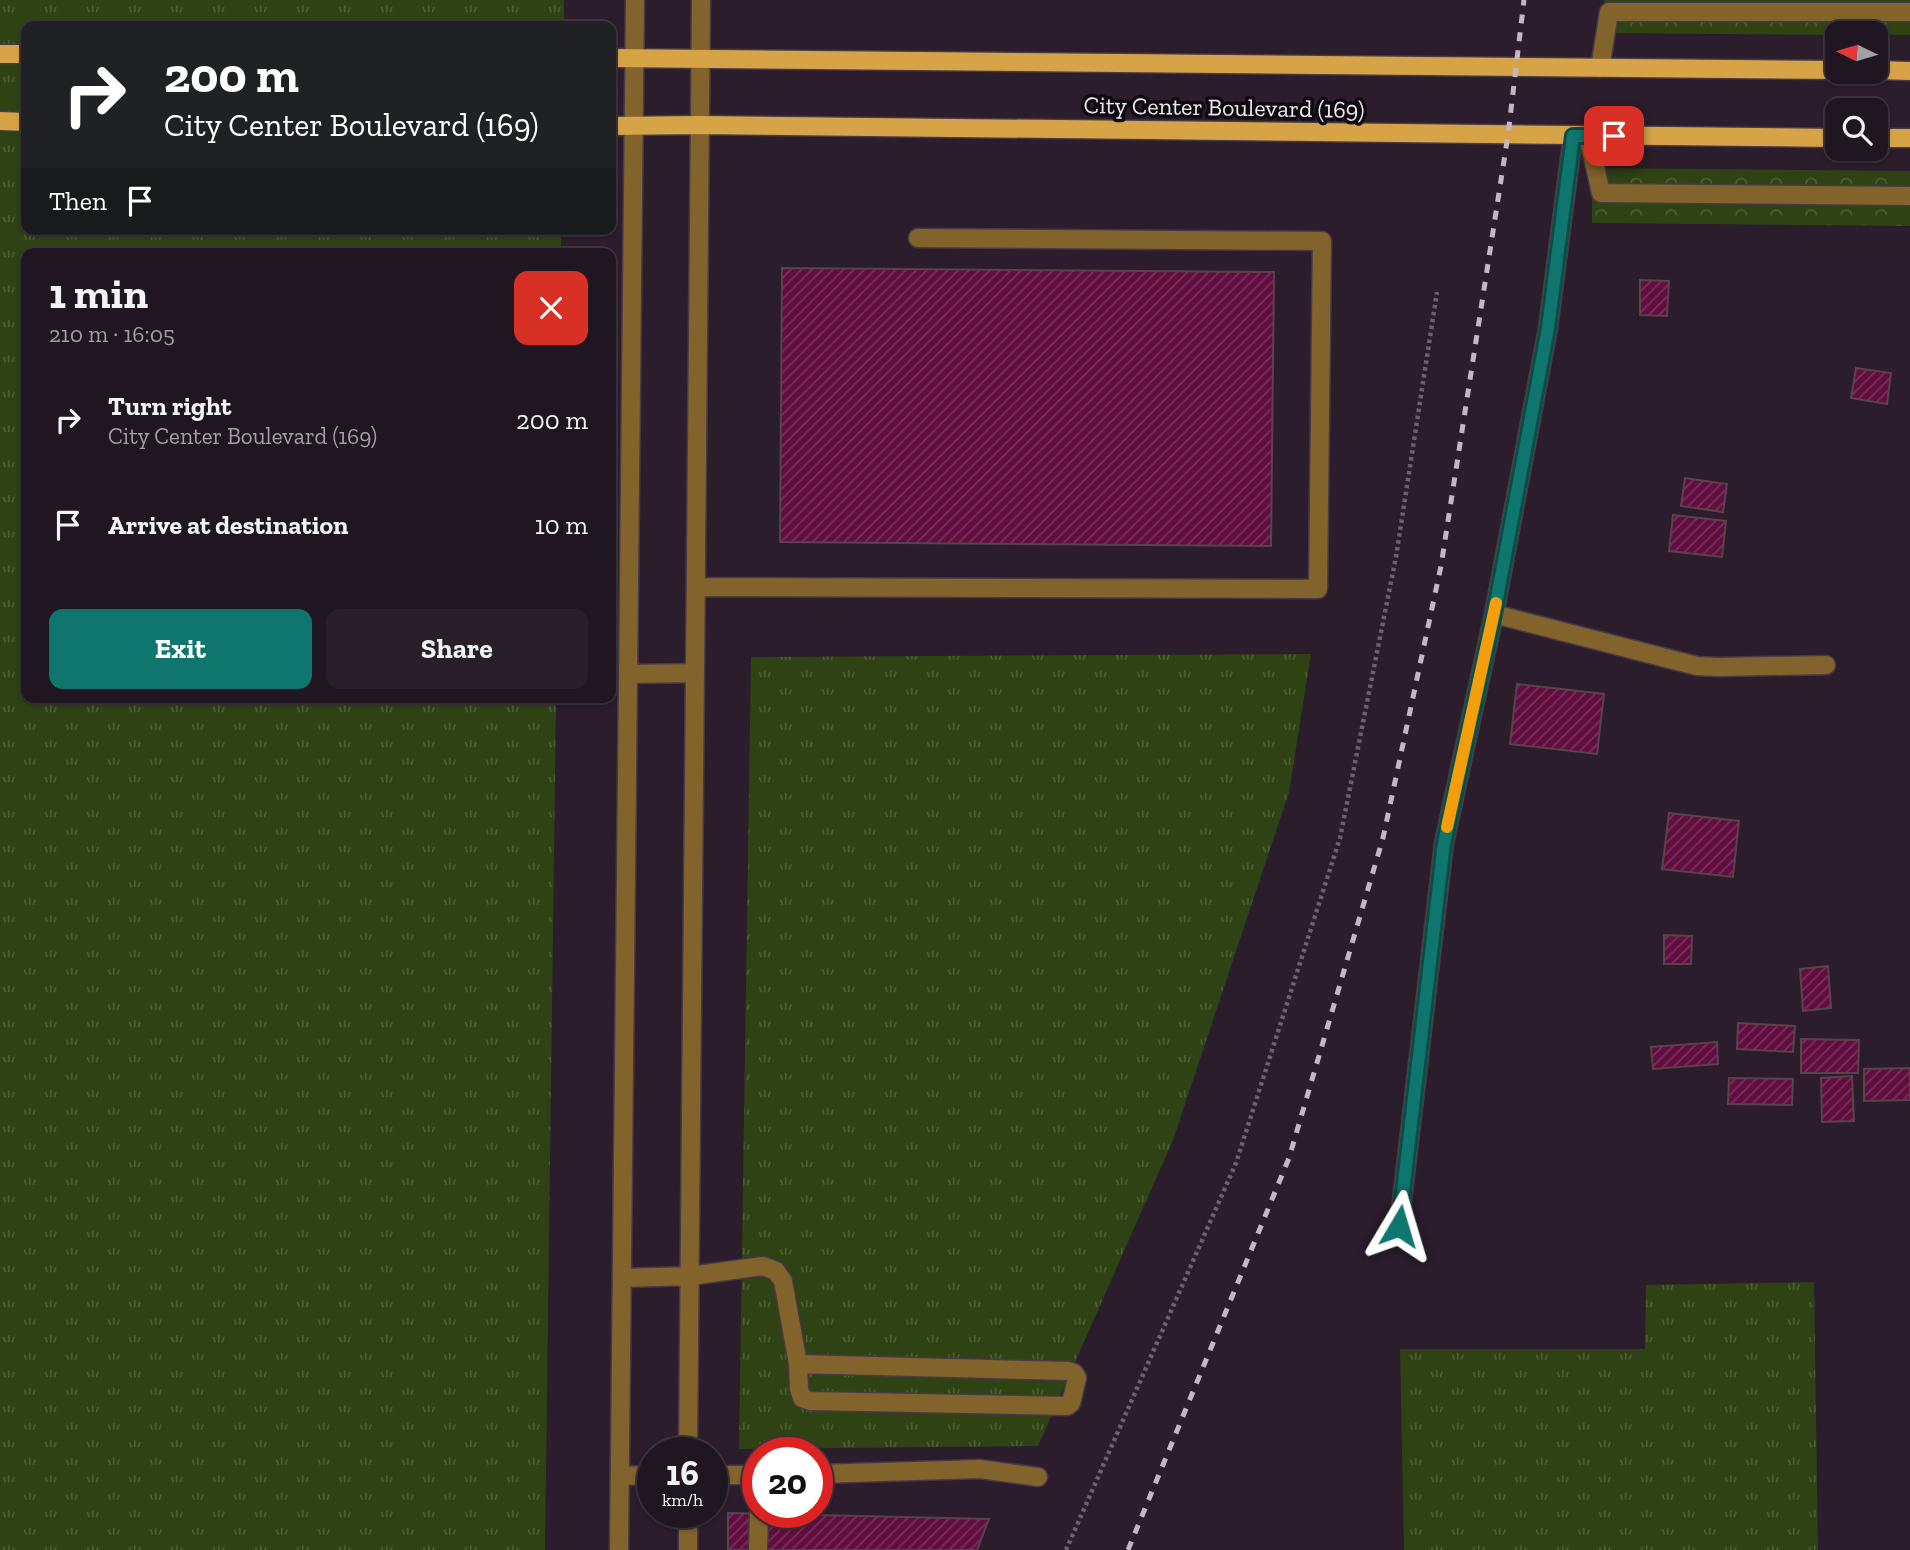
<!DOCTYPE html>
<meta charset="utf-8">
<style>
:root{--surface:#201621;--page:#281f2a;--text:#f1f3f6;--muted:#a29fa5;--line:#3d353f;--accent:#0f766e}
body{margin:0;font-family:"Zilla Slab",serif;background:var(--page);color:var(--text);height:100vh;display:flex;flex-direction:column;font-size:26px;white-space:nowrap}
*{box-sizing:border-box;margin:0}
p{font-size:23px;color:var(--muted)}
.icon{flex:none;width:38px;height:38px;fill:none;stroke:currentColor;stroke-width:2;stroke-linecap:round;stroke-linejoin:round}
.map{position:relative;flex:1;overflow:hidden}
.panel{position:absolute;left:21px;top:248px;width:595px;height:455px;display:flex;flex-direction:column;background:var(--surface);border-radius:14px;box-shadow:0 2px 5px #0004,0 0 0 2px var(--line)}
.panel>*{flex:none}
.hud{position:absolute;left:21px;top:21px;width:595px;height:214px;border-radius:14px;box-shadow:0 2px 5px #0004,0 0 0 2px var(--line);background:#202124;color:#fff;overflow:hidden}
.needle{width:46px;rotate:275deg}
.fabs{position:absolute;left:1825px;top:21px;display:grid;gap:14px}
.fabs a{display:grid;place-items:center;width:63px;height:63px;border-radius:14px;background:var(--surface);box-shadow:0 2px 5px #0004,0 0 0 2px var(--line);font-size:35px}
.speed{position:absolute;left:637px;top:1437px;display:flex;gap:14px;font-size:35px;font-weight:700;text-align:center}
.speed>*{display:grid;place-content:center;width:91px;height:91px;border-radius:50%;background:var(--surface);box-shadow:0 2px 5px #0004,0 0 0 2px var(--line);line-height:1}
.speed small{font-size:18px;font-weight:400}
.speed .limit{border:10px solid #d22;background:#fff;color:#111}
.pin{position:absolute;display:grid;place-items:center;width:60px;height:60px;color:#fff;margin:-30px;border-radius:14px;box-shadow:0 4px 10px #0006}
.me{position:absolute;width:77px;margin:-38px;rotate:7deg;stroke-linejoin:round;filter:drop-shadow(0 0 5px #0008)}
.turn{display:flex;align-items:center;gap:24px;height:147px;padding:0 28px;font-size:32px}
.turn .icon{width:91px;height:91px;stroke-width:2.5}
.turn b{display:block;font-size:49px;line-height:60px}
.then{display:flex;align-items:center;height:66px;padding:0 28px;background:#0003;gap:14px;font-size:26px}
.round{display:grid;place-items:center;flex:none;width:74px;height:74px;border-radius:14px;background:var(--page)}
.head{display:flex;align-items:center;justify-content:space-between;height:119px;padding:0 28px}
h1{font-size:42px;font-weight:700;line-height:52px}
.button{display:flex;gap:14px;margin-top:auto;padding:14px 28px}
.button a{flex:1;height:80px;border-radius:14px;background:var(--accent);color:#fff;font-size:28px;font-weight:700;line-height:80px;text-align:center}
.button a+a{background:var(--page);color:var(--text)}
ul{padding:0;list-style:none}
li{display:flex;align-items:center;gap:21px;height:105px;padding:0 28px}
li div{flex:1}
li b{display:block;font-size:26px}
li em{font-style:normal}
.map>svg:first-child{display:block}
.grass{fill:url(#grass-tufts)}
.park{fill:url(#park-crowns)}
.building{fill:url(#building-hatch);stroke:#58424c;stroke-width:2}
.lines{fill:none;stroke-linecap:round;stroke-linejoin:round}
.minor-casing{stroke:#473948;stroke-width:21}
.major-casing{stroke:#473948;stroke-width:21}
.path{stroke:#6c606d;stroke-width:4.5;stroke-dasharray:3.5 3.5;stroke-linecap:butt}
.minor{stroke:#81632b;stroke-width:18}
.major{stroke:#d6a447;stroke-width:18}
.rail{stroke:#c2b7c3;stroke-width:5;stroke-dasharray:9 9;stroke-linecap:butt}
.route-casing{stroke:#0a4d48;stroke-width:18}
.route{stroke:#0f766e;stroke-width:12}
.slow{stroke:#f59e0b;stroke-width:12}
.labels{text-anchor:middle;dominant-baseline:central;stroke-width:7;stroke-linejoin:round;paint-order:stroke}
.street-label{font-size:24px;fill:#f1e7f2;stroke:#100a11}
</style>
<div class="map">
<svg width="1910" height="1550" viewBox="0 0 1910 1550">
<defs>
<pattern id="grass-tufts" width="24" height="20" patternUnits="userSpaceOnUse" patternTransform="scale(1.75)"><rect width="24" height="20" fill="#2e4213"/><path d="M3 7l-1-3M5 7V3M7 7l1-3M15 17l-1-3M17 17v-4M19 17l1-3" fill="none" stroke="#4d5d36"/></pattern>
<pattern id="park-crowns" width="20" height="18" patternUnits="userSpaceOnUse" patternTransform="scale(1.75)"><rect width="20" height="18" fill="#2e4213"/><path d="M2 6a3 3 0 1 1 6 0M12 15a3 3 0 1 1 6 0" fill="none" stroke="#4d5d36"/></pattern>
<pattern id="building-hatch" width="6" height="6" patternUnits="userSpaceOnUse" patternTransform="scale(1.75)"><rect width="6" height="6" fill="#610e3e"/><path d="M-1 1l2-2M0 6l6-6M5 7l2-2" fill="none" stroke="#78315a"/></pattern>
</defs>
<rect width="100%" height="100%" fill="#2b1d2c"/>
<!-- grass -->
<path class="grass" d="M0,0h564v26h-538v203h535v25h-535v444h530l-11,852h-545z
M1311,654l-22,138 -116,348 -135,306 -299,3 12,-792z
M1814,1282l4,268h-414l-4,-201h245l1,-64z"/>
<!-- park -->
<path class="park" d="M1604,0h306v35h-34v-2h-38l-1,2 -233,-2z
M1592,168l318,3v55l-318,-3z"/>
<!-- building -->
<path class="building" d="M782,268l492,4 -3,274 -491,-4z
M1640,280l29,1 -2,35 -27,-1z
M1856,368l35,5 -4,31 -36,-6z
M1685,478l42,6 -4,28 -42,-6z
M1673,515l53,6 -4,36 -53,-6z
M1517,684l87,10 -7,60 -87,-10z
M1669,813l70,8 -6,56 -71,-8z
M1664,935l28,1 -1,28h-27z
M1828,966l3,42 -28,3 -3,-42z
M1738,1023l57,3 -2,26 -56,-3z
M1801,1039l58,1 -1,33h-57z
M1717,1042l1,22 -65,5 -2,-22z
M1910,1068v32l-46,1v-32z
M1852,1076l2,45 -32,1 -1,-44z
M1729,1078l64,1 -1,26 -64,-1z
M728,1513l261,6 -12,31h-249z"/>
<g class="lines">
<defs>
<path id="minor" d="M1600,68l9,-56h301
M1588,136l13,57 309,3
M696,587l622,2 4,-348 -404,-3
M1494,614l203,52 21,1 108,-2
M629,674l66,-1
M1399,1226l45,-383 50,-229 54,-286 25,-192
M622,1278l68,-2 73,-10 13,5 7,10 15,83 1,25 3,9 8,3 257,5 4,-3 6,-25 -3,-5 -6,-2 -270,-7
M688,1452l13,-1452
M817,1474l163,-5 58,8
M712,1475h46
M620,1476l33,-1
M619,1550l16,-1550
M688,1550v-38
M758,1550l1,-38"/>
<path id="major" d="M0,54h26
M611,58l1227,12
M1876,70l34,1
M0,121l26,1
M611,126l88,-1 1139,13
M1876,138h34"/>
</defs>
<!-- minor casing -->
<use href="#minor" class="minor-casing"/>
<!-- major casing -->
<use href="#major" class="major-casing"/>
<!-- path -->
<path class="path" d="M1066,1550l170,-387 104,-325 56,-281 41,-265"/>
<!-- minor -->
<use href="#minor" class="minor"/>
<!-- major -->
<use href="#major" class="major"/>
<!-- rail -->
<path class="rail" d="M1128,1550l161,-392 94,-320 58,-272 67,-431 16,-135"/>
</g>
<g class="lines">
<defs>
<path id="route" d="M1399,1226l45,-383 50,-229 54,-286 25,-192h41"/>
</defs>
<!-- route casing -->
<use href="#route" class="route-casing"/>
<!-- route -->
<use href="#route" class="route"/>
<!-- slow -->
<path class="slow" d="M1447,827l49,-224"/>
</g>
<g class="labels">
<!-- street labels -->
<g class="street-label">
<text transform="translate(1224 107) rotate(1)">City Center Boulevard (169)</text>
</g>
</g>
</svg>
<div class="fabs">
<a><svg class="needle" viewBox="-14 -14 28 28"><path d="M0-13l5 13h-10z" fill="#e53935"/><path d="M0 13l5-13h-10z" fill="#a29fa5"/></svg></a>
<a><svg class="icon" aria-label="search" viewBox="0 0 24 24"><circle cx="10" cy="10" r="6"/><path d="M15 15l6 6"/></svg></a>
</div>
<div class="speed"><div>16<small>km/h</small></div><div class="limit">20</div></div>
<div class="pin" style="left:1614px;top:136px;background:#d93025"><svg class="icon" aria-label="arrive" viewBox="0 0 24 24"><path d="M6 21V4h12l-3 4 3 4H6"/></svg></div>
<svg class="me" style="left:1399px;top:1226px" viewBox="-20 -20 40 40"><path d="M0-17L14 15 0 8-14 15z" fill="#0f766e" stroke="#fff" stroke-width="4"/></svg>
<div class="hud">
<div class="turn"><svg class="icon" aria-label="right" viewBox="0 0 24 24"><path d="M7 20v-9h11M14 6l5 5-5 5"/></svg><div><b>200 m</b>City Center Boulevard (169)</div></div>
<div class="then">Then<svg class="icon" aria-label="arrive" viewBox="0 0 24 24"><path d="M6 21V4h12l-3 4 3 4H6"/></svg></div>
</div>
<section class="panel">
<div class="head"><div><h1>1 min</h1><p>210 m · 16:05</p></div><a class="round" style="background:#d93025;color:#fff"><svg class="icon" aria-label="close" viewBox="0 0 24 24"><path d="M6 6l12 12M18 6L6 18"/></svg></a></div>
<ul>
<li><svg class="icon" aria-label="right" viewBox="0 0 24 24"><path d="M7 20v-9h11M14 6l5 5-5 5"/></svg><div><b>Turn right</b><p>City Center Boulevard (169)</p></div><em>200 m</em></li>
<li><svg class="icon" aria-label="arrive" viewBox="0 0 24 24"><path d="M6 21V4h12l-3 4 3 4H6"/></svg><div><b>Arrive at destination</b></div><em>10 m</em></li>
</ul>
<div class="button"><a>Exit</a><a>Share</a></div>
</section>
</div>
